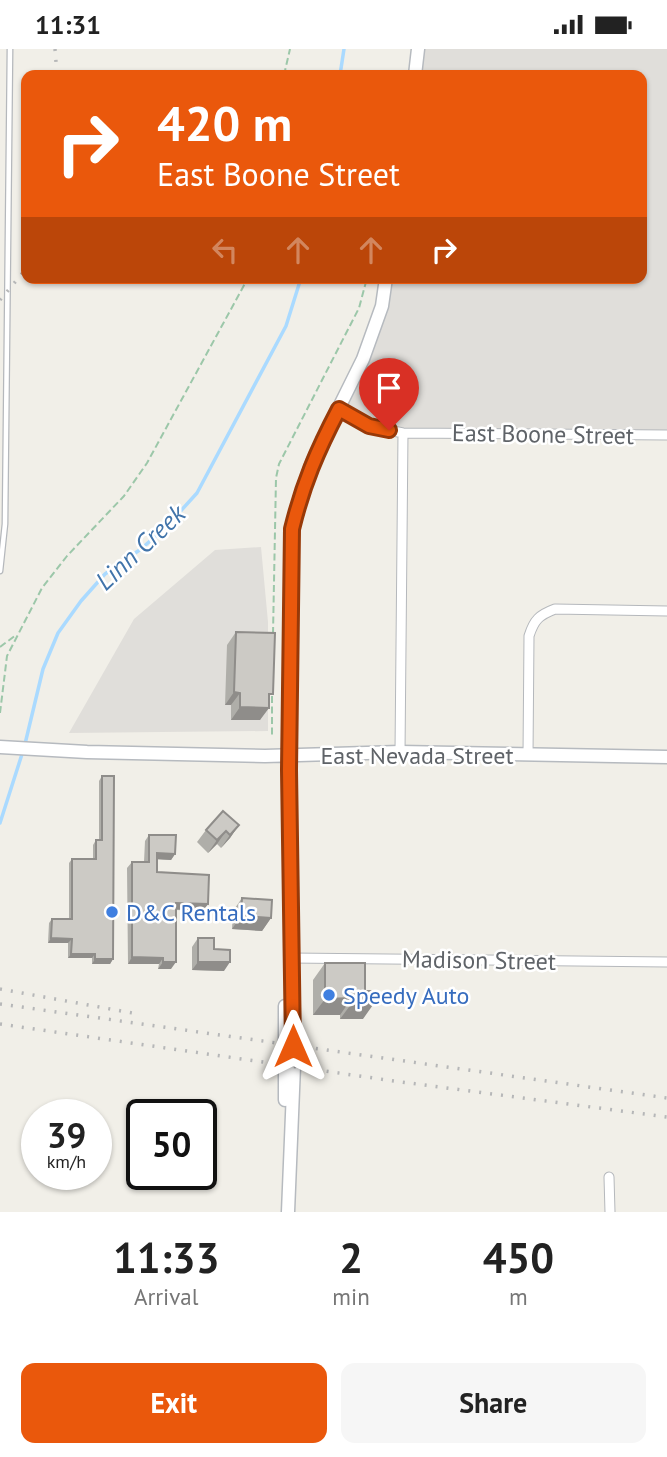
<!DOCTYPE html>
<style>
:root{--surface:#fff;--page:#f6f6f6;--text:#222;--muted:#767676;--accent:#ea580c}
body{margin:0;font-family:"PT Sans",sans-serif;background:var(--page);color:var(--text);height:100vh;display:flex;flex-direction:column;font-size:26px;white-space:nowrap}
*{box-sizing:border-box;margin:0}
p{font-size:23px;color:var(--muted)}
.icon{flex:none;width:38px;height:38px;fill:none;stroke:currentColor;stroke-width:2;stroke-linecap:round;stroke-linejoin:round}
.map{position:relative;height:1163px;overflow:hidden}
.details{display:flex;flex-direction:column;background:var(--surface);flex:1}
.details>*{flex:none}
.guide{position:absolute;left:21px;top:21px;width:626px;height:214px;border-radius:14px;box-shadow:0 2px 5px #0004;background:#ea580c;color:#fff;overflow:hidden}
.speed{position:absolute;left:21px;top:1050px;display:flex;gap:14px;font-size:35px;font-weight:700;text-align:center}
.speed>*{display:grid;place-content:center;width:91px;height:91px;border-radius:50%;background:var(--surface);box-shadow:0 2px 5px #0004;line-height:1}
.speed small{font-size:18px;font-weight:400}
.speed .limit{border:4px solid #111;border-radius:10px;background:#fff;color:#111}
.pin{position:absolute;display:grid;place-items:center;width:60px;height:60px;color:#fff;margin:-72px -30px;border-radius:50% 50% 50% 0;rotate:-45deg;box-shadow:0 0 7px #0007}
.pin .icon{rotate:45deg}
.me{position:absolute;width:77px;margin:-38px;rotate:0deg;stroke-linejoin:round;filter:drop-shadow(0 0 5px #0008)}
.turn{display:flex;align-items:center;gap:24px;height:147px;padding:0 21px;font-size:32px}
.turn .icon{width:91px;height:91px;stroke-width:2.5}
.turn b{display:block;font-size:49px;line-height:60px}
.lanes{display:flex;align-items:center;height:66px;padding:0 21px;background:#0003;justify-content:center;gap:35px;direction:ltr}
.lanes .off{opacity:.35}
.eta{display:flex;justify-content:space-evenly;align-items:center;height:119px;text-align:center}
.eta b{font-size:42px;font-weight:700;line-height:49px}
.cta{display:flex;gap:14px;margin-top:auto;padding:14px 21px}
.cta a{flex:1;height:80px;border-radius:14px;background:var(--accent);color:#fff;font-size:28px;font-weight:700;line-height:80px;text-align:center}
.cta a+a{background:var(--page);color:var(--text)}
.status{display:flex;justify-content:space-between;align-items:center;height:49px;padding:0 35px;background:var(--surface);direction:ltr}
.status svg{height:19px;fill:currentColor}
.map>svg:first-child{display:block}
.industrial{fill:#e0deda}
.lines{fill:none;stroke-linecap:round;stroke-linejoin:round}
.stream{stroke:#aadaff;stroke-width:3.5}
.lane-casing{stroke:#b5b8bc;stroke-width:7}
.street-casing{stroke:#b5b8bc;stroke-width:11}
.secondary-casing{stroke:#b6babf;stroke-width:15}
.path{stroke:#9cc7a9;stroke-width:2;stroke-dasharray:7 3.5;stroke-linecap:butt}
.lane{stroke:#fff;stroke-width:4.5}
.street{stroke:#fff;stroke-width:9}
.secondary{stroke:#fff;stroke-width:12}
.rail{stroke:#b6b7b8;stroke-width:3.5;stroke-dasharray:2 9;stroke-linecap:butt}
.wall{fill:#afaea9}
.shaded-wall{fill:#8f8d8a}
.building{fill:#cccac5;stroke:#8f8d8a;stroke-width:2}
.route-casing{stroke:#983908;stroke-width:18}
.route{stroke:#ea580c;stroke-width:12}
.shop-dot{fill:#3f7fe0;stroke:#fff;stroke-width:2.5}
.labels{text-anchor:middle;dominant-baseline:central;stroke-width:5;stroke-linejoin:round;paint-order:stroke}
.street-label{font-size:24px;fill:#5f6368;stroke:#fff}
.shop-label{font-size:24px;fill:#366cbe;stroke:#fff;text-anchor:start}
.water-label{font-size:26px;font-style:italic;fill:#4174aa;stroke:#fff}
</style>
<div class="status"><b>11:31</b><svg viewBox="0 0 49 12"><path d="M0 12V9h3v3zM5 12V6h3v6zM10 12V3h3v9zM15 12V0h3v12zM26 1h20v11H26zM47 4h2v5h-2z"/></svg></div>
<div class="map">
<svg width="667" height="1163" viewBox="0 0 667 1163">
<rect width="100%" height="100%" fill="#f1efe8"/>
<!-- industrial -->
<path class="industrial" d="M418,0h249v386l-264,-2 -34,-7 -30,-16 47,-132h256v-203h-227z
M261,498l7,75v109l-199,2 65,-114 81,-69z"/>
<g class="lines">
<!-- stream -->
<path class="stream" d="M340,26l4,-26
M25,695l18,-75 15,-36 23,-32 24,-27 36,-25 26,-23 30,-33 89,-167 15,-48
M0,774l23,-72"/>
<defs>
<path id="lane" d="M0,522l5,-47 5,-475"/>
<path id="street" d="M339,361l30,16 34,7 264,2
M400,703l3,-319
M528,706l1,-119c5,-16 10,-21 26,-27l112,2
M290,909l377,4
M609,1128l1,35"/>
<path id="secondary" d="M415,26l3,-26
M0,698l87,5 178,4 135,-4 267,5
M285,1051v-94
M288,1163l6,-146 -5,-296 3,-241 8,-32 13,-37 50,-101 19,-53 4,-28"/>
</defs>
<!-- lane casing -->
<use href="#lane" class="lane-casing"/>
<!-- street casing -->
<use href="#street" class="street-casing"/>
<!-- secondary casing -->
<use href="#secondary" class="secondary-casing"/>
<!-- path -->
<path class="path" d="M284,26l6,-26
M273,585l3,-156 3,-14 80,-156 8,-30
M0,598l16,-12
M272,647v40
M0,664l7,-57 35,-68 25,-32 57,-60 23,-33 101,-185"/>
<!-- lane -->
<use href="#lane" class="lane"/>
<!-- street -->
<use href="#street" class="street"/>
<!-- secondary -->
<use href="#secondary" class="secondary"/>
<!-- rail -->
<path class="rail" d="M55,0l2,26
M0,251l26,-31
M0,940l138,25
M0,955l667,94
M0,975l394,57 273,36"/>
</g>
<!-- wall -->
<path class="wall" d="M236,583l33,68 -9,20h-29v-15h-6l2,-60z
M102,727l11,183 -3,5h-18v-6h-24v-15h-20l1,-20 3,-4h17v-56l3,-4h21v-14l3,-5h3v-59z
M239,776l-9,13 -9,10 -4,-4 -9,9 -11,-11 9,-12z
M149,786l26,19 -4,6 -14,-1v13l51,32 -5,7 -27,-1 -5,59h-13l1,-5h-31l-1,-96 5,-6h12l1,-21z
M242,849l29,20 -9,13 -30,-2 1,-18z
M198,889l16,11 10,22 -32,-1v-23z
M325,914h40l-2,56h-23v-4h-27v-35z"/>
<!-- shaded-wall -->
<path class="shaded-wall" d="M234,643l6,1 -9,12h-6z
M240,658l29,1 -9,12h-29z
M239,776l-9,13 -9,10 9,-13z
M226,782l-9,13 -9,9 9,-13z
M157,804l18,1 -4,6 -18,-1z
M176,854l32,1 -5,7 -31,-2z
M241,867l30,2 -9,13 -30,-2z
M51,889l21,1 -4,4h-20z
M71,905h24l-3,4h-24z
M132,908l31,1 -4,6h-31z
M95,910h18l-3,5h-18z
M163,913h13l-5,7h-13z
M198,913h32l-6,9 -32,-1z
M352,949l-12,17h-27l12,-16z
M375,953l-12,17h-23l12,-16z"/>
<!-- building -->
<path class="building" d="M236,583l39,1 -2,61h-4v14l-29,-1v-14l-6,-1z
M102,727h12l-1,183h-18v-5h-24l1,-15 -21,-1 1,-19h20v-60h24v-19h6z
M223,762l16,14 -9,10 -4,-4 -9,9 -11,-10z
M149,786h27l-1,19 -18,-1v19l52,3 -1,29 -32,-1v59h-13v-4l-31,-1v-95h17z
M242,849l30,2 -1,18 -30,-2z
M198,889h16v11l16,1v12h-32z
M325,914h40v28h10v11l-23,1v-5l-27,1z"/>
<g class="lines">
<defs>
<path id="route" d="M293,997l-4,-276 3,-241c11,-45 25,-78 47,-120l30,17 20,4"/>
</defs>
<!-- route casing -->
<use href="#route" class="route-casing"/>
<!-- route -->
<use href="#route" class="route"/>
</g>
<!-- markers -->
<g class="shop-dot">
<circle cx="112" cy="863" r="7"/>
<circle cx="329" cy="946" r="7"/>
</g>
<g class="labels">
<!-- street labels -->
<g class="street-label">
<text transform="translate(543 385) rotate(1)">East Boone Street</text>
<text x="417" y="706">East Nevada Street</text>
<text transform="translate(479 911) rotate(1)">Madison Street</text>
</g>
<!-- shop labels -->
<g class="shop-label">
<text x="126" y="863">D&amp;C Rentals</text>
<text x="343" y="946">Speedy Auto</text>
</g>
<!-- water labels -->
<g class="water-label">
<text transform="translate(140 498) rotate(-43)">Linn Creek</text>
</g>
</g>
</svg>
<div class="speed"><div>39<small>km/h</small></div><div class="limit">50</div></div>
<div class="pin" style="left:389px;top:381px;background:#d93025"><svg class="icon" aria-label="arrive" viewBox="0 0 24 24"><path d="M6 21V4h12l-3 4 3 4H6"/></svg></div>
<svg class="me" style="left:293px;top:997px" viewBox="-20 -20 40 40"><path d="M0-17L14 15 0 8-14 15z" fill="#ea580c" stroke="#fff" stroke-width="4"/></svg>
<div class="guide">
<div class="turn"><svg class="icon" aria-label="right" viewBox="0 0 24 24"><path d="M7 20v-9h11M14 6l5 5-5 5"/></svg><div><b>420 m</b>East Boone Street</div></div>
<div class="lanes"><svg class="icon off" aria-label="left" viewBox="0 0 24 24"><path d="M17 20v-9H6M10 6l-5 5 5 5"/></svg><svg class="icon off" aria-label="ahead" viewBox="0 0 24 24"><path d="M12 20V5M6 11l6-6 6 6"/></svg><svg class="icon off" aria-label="ahead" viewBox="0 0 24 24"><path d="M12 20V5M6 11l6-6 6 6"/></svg><svg class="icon" aria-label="right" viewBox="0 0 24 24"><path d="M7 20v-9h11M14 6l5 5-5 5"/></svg></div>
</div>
</div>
<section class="details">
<div class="eta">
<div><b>11:33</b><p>Arrival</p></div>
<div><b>2</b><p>min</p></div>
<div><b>450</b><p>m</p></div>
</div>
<div class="cta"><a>Exit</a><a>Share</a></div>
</section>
